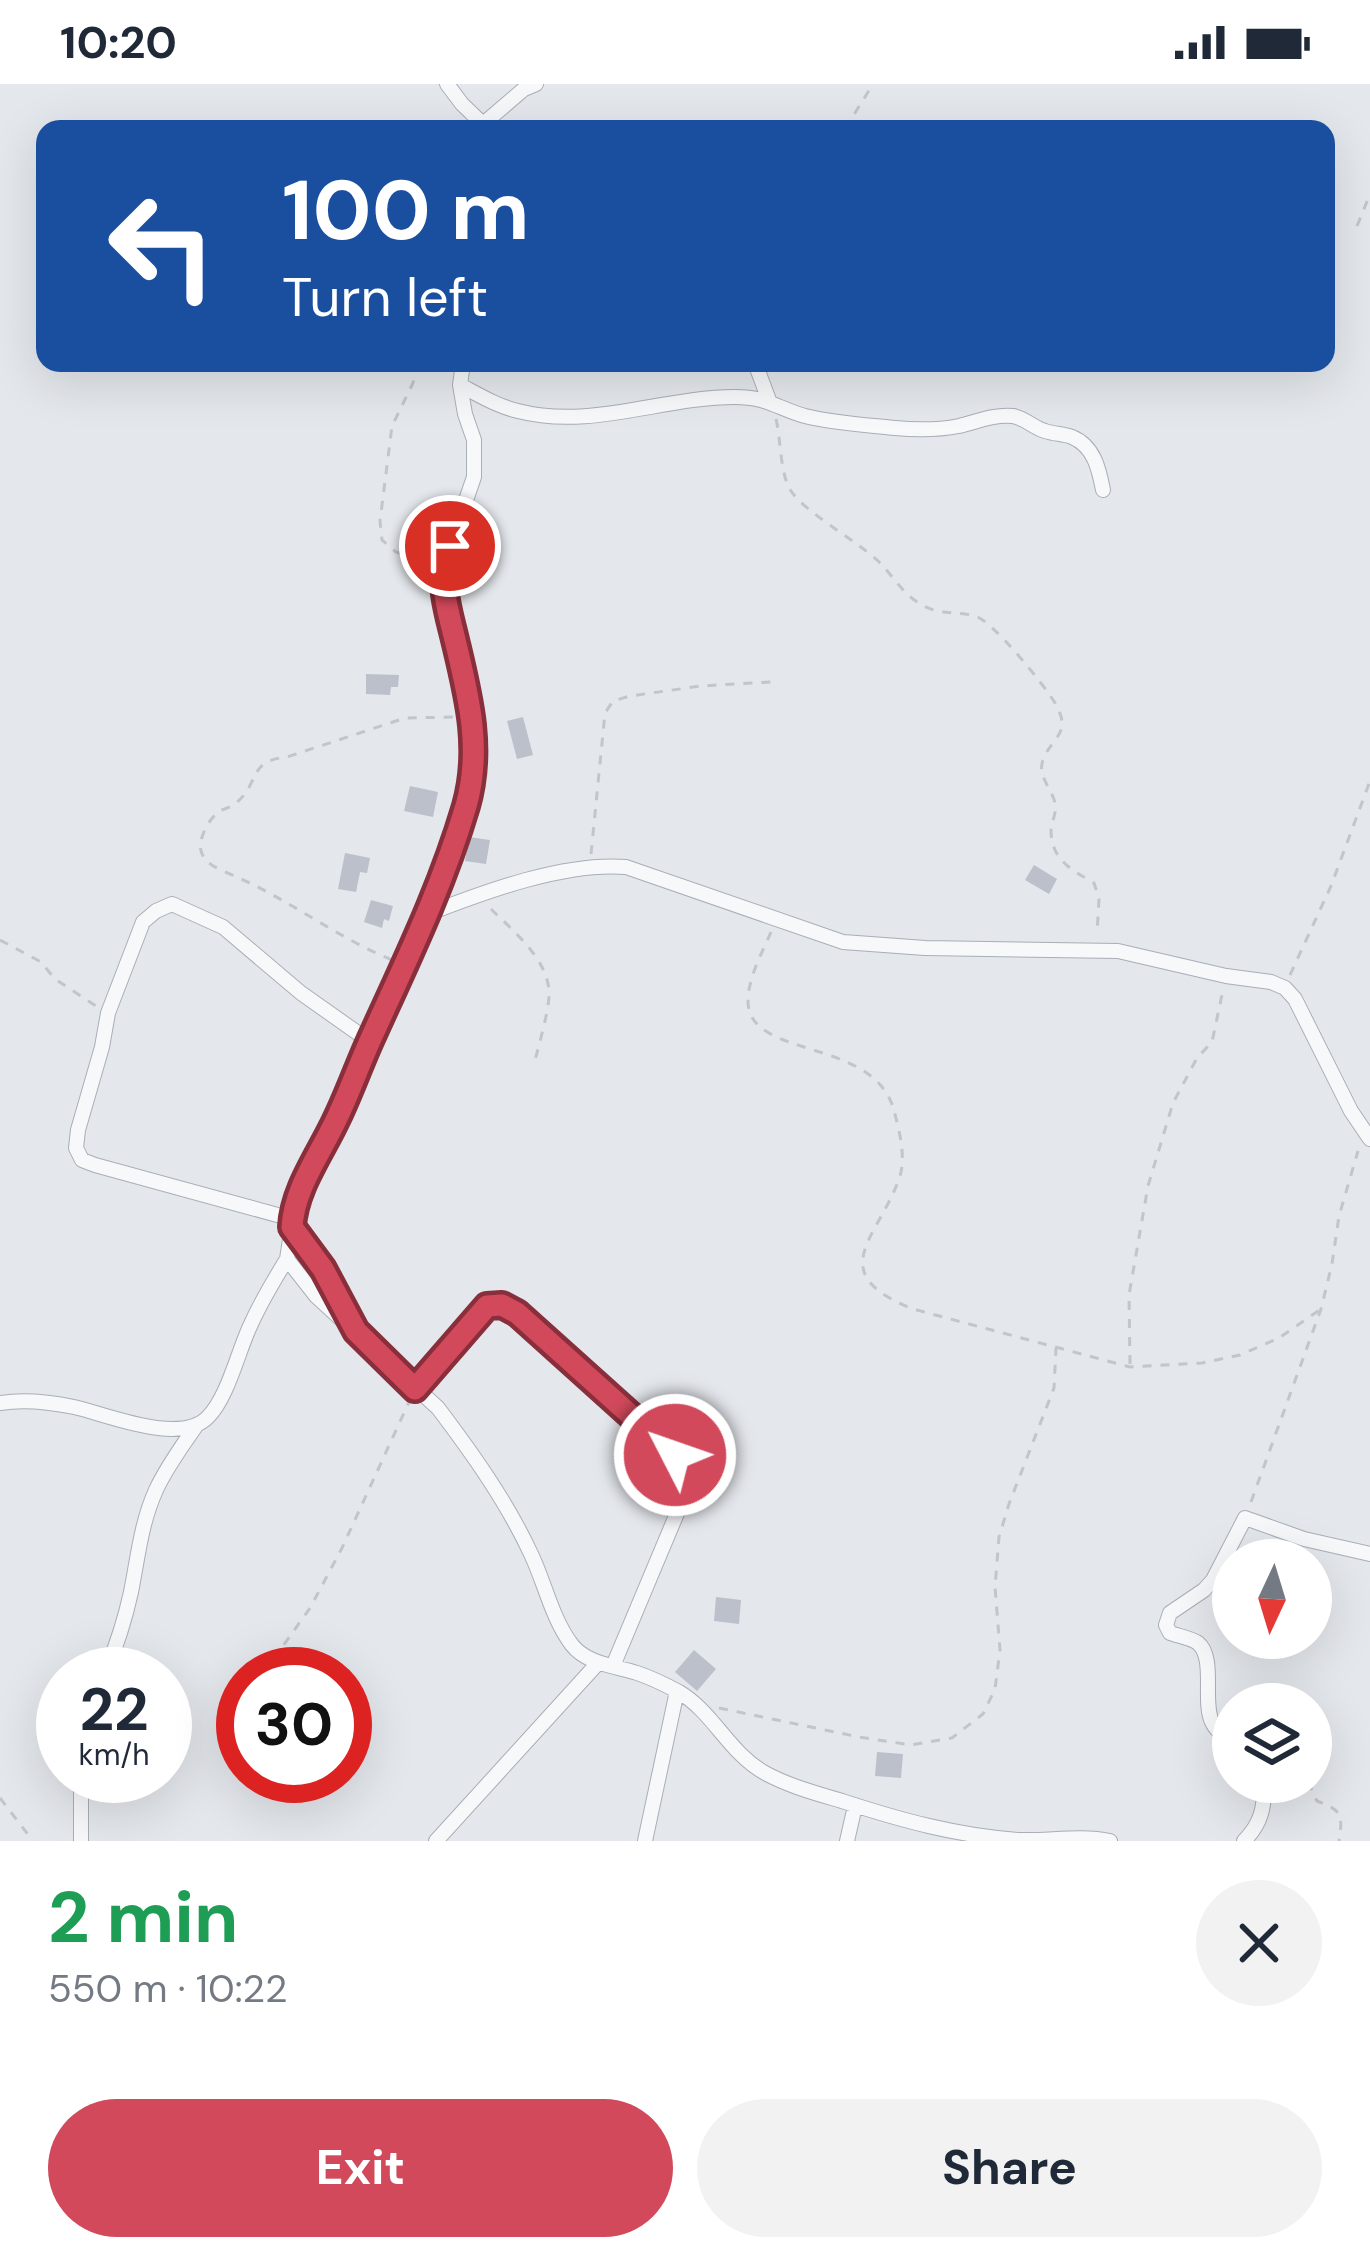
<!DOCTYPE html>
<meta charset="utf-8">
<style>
:root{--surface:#fff;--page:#f2f2f3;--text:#1f2937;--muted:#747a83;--accent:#d1495b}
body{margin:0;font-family:"DM Sans",sans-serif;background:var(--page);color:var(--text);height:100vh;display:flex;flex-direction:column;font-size:45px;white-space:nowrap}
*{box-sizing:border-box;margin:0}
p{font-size:39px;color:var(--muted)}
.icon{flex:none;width:66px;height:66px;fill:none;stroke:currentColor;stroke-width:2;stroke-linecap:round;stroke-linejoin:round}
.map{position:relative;height:1757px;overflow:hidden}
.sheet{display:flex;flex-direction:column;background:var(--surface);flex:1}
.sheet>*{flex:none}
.banner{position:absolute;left:36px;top:36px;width:1299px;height:252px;border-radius:24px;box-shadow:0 12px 48px #0002;background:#1a4fa0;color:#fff;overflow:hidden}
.needle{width:78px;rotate:184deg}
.fabs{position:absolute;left:1212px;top:1455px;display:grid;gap:24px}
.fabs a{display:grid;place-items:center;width:120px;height:120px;border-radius:50%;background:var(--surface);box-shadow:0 12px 48px #0002;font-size:60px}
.speed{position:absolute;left:36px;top:1563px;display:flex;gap:24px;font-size:60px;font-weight:700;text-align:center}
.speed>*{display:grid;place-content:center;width:156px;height:156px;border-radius:50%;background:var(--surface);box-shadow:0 12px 48px #0002;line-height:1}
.speed small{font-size:30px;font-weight:400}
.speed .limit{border:18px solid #d22;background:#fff;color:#111}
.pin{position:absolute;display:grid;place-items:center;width:102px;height:102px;color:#fff;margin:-51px;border:6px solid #fff;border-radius:50%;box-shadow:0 3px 12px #0007}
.me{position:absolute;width:132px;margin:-66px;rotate:311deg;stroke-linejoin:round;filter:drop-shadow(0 0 9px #0008)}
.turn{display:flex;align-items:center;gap:42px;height:252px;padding:0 48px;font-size:54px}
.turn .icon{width:156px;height:156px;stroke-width:2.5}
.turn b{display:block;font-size:84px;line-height:102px}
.round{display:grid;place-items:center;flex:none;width:126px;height:126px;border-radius:63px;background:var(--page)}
.head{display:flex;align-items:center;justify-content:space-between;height:204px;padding:0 48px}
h1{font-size:72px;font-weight:700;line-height:90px;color:#1e9e55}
.cta{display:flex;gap:24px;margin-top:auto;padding:24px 48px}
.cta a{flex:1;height:138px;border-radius:72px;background:var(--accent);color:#fff;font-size:48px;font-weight:700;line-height:138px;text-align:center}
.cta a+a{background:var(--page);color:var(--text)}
.status{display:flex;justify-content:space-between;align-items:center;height:84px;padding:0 60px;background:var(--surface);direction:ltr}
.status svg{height:33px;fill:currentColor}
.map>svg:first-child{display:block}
.building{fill:#bbc0ca}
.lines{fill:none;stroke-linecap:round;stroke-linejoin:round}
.street-casing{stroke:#a9aeb7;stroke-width:16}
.path{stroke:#c2c5cb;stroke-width:3;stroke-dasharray:9 9;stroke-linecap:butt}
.street{stroke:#f7f8fa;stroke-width:14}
.route-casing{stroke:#882f3b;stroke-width:30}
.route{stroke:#d1495b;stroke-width:21}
</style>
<div class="status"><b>10:20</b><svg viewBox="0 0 49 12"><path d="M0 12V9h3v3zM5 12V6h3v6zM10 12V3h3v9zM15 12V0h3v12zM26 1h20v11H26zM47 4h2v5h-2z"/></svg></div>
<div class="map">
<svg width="1370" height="1757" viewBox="0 0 1370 1757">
<rect width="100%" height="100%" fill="#e4e7ec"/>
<!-- building -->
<path class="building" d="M366,590l33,1 -1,12h-7l-1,8 -24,-1z
M523,633l10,38 -16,4 -10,-38z
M410,702l28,6 -5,25 -29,-6z
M469,753l21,3 -4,24 -21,-3z
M345,769l25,5 -3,15 -7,-1 -4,20 -18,-3z
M1034,781l23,14 -8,15 -24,-14z
M371,816l22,6 -4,15 -5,-2 -2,9 -18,-6z
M716,1513l25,3 -2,24 -25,-3z
M694,1566l22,19 -19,22 -22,-19z
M877,1668l26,2 -2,24 -26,-2z"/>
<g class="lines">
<defs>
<path id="street" d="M447,0l15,20 26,25
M483,40l41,-35 12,-5
M463,279l-3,22 5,29 9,26v37l-24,69 -8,35 31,137 1,50 -7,34 -37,111 -61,128 -32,76 -41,83 -9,59 29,37 122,112c34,45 69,94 93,146 14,29 21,65 41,91 15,19 43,21 65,28 15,5 29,12 42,19 34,20 50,61 86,81 24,13 50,20 77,28 58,19 116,35 177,39 31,1 61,-5 91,1
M755,279l14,37
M460,301c19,10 37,21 58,26 73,19 144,-14 217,-14 32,0 42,11 70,19 28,7 61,9 90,12 21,2 44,2 64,-2 17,-4 35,-12 54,-10 12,2 21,12 32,15 9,3 19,3 27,6 22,9 27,32 31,53
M430,829c57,-22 135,-51 196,-46l217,75 82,6 193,3 108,25 45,6 14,6 10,11 56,112 19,28
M292,1135l-197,-54 -13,-5 -6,-12 2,-18 24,-83 6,-34 35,-91 13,-11 16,-7 51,23 78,66 68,48
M292,1143l31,42 26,50
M415,1305l72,-83 14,-1 16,8 166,150 5,9 -5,27 -70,167
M0,1319c24,-4 50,-1 74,4 32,7 106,39 134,10 20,-20 30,-66 43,-93 10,-22 23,-44 36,-65
M105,1590c11,-27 20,-54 26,-82 7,-35 10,-69 25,-102 10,-22 26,-44 40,-64
M1233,1659c-8,-6 -17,-12 -21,-21 -10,-21 4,-64 -14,-79 -7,-5 -20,-7 -28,-10l-4,-8 4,-12 34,-23 9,-10 32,-62 59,21 66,15
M81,1757v-65
M436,1757l162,-178
M645,1757l32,-150
M847,1757l8,-35
M1244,1757c18,-18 20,-34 21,-59"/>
</defs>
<!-- street casing -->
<use href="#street" class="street-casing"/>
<!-- path -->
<path class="path" d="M845,45l28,-45
M1357,142l13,-32
M418,279l-5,20 -21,43 -12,95 2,19 14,12 35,10
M776,335c5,20 4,56 15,72 15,22 63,48 86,69 16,15 25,34 45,45 17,10 35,6 53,11 17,4 70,70 80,87 18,31 -3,33 -12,57 -6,16 9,29 12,43 2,10 -3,17 -4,27 0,30 21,40 43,53l5,16 -2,35
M591,770l14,-141 8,-12 17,-5 71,-10 70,-4
M491,825c23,23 60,52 58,88 -2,22 -10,46 -15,68
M771,848c-9,21 -23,46 -23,69 0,58 122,36 145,106 6,22 14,51 6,72 -21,59 -77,94 14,130l217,58 72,-4 38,-8 39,-17 42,-29
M0,856l41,22 14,17 41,27
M392,876c-54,-22 -101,-59 -155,-83 -13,-6 -32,-11 -36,-26 -3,-13 8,-33 19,-40 5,-3 12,-4 16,-8 25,-21 11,-42 51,-46l118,-39 51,-1
M1290,891l41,-89 39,-105
M1130,1280l-1,-69 19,-109 25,-83 24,-45 15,-16 11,-52
M1251,1418l70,-193 11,-45 7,-48 19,-65
M263,1590l47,-66 32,-60 67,-146
M719,1624l140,29 52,8 41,-7 31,-24 12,-25 5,-39 -5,-63 4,-50 10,-33 45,-116 2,-40
M1308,1698l9,19c25,9 26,14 22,40
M0,1714l33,43"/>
<!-- street -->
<use href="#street" class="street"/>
</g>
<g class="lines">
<defs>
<path id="route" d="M450,462c-12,40 -3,59 6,98 13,54 26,106 10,162 -24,81 -58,151 -93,228 -13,28 -23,57 -36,84 -16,35 -43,70 -45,109l31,42 33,62 59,58 72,-83 15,-1 15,8 158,142"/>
</defs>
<!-- route casing -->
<use href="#route" class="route-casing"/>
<!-- route -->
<use href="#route" class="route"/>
</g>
</svg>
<div class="fabs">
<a><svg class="needle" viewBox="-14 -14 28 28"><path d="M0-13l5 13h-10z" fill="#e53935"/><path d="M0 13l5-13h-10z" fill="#747a83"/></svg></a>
<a><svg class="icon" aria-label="layers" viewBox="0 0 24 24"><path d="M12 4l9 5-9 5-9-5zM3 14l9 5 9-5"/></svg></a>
</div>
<div class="speed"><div>22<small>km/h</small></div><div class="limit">30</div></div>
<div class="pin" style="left:450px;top:462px;background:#d93025"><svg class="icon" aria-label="arrive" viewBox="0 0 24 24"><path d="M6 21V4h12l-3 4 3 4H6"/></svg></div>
<svg class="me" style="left:675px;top:1371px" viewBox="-20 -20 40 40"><circle r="17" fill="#d1495b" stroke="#fff" stroke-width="3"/><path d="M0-11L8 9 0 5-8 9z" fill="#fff"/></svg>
<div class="banner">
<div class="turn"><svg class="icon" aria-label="left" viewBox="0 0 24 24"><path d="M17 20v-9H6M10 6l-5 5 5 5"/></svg><div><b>100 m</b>Turn left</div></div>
</div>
</div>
<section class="sheet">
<div class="head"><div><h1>2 min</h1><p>550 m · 10:22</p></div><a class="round"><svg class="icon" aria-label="close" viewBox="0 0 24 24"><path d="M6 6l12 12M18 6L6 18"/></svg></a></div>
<div class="cta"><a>Exit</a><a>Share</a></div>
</section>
